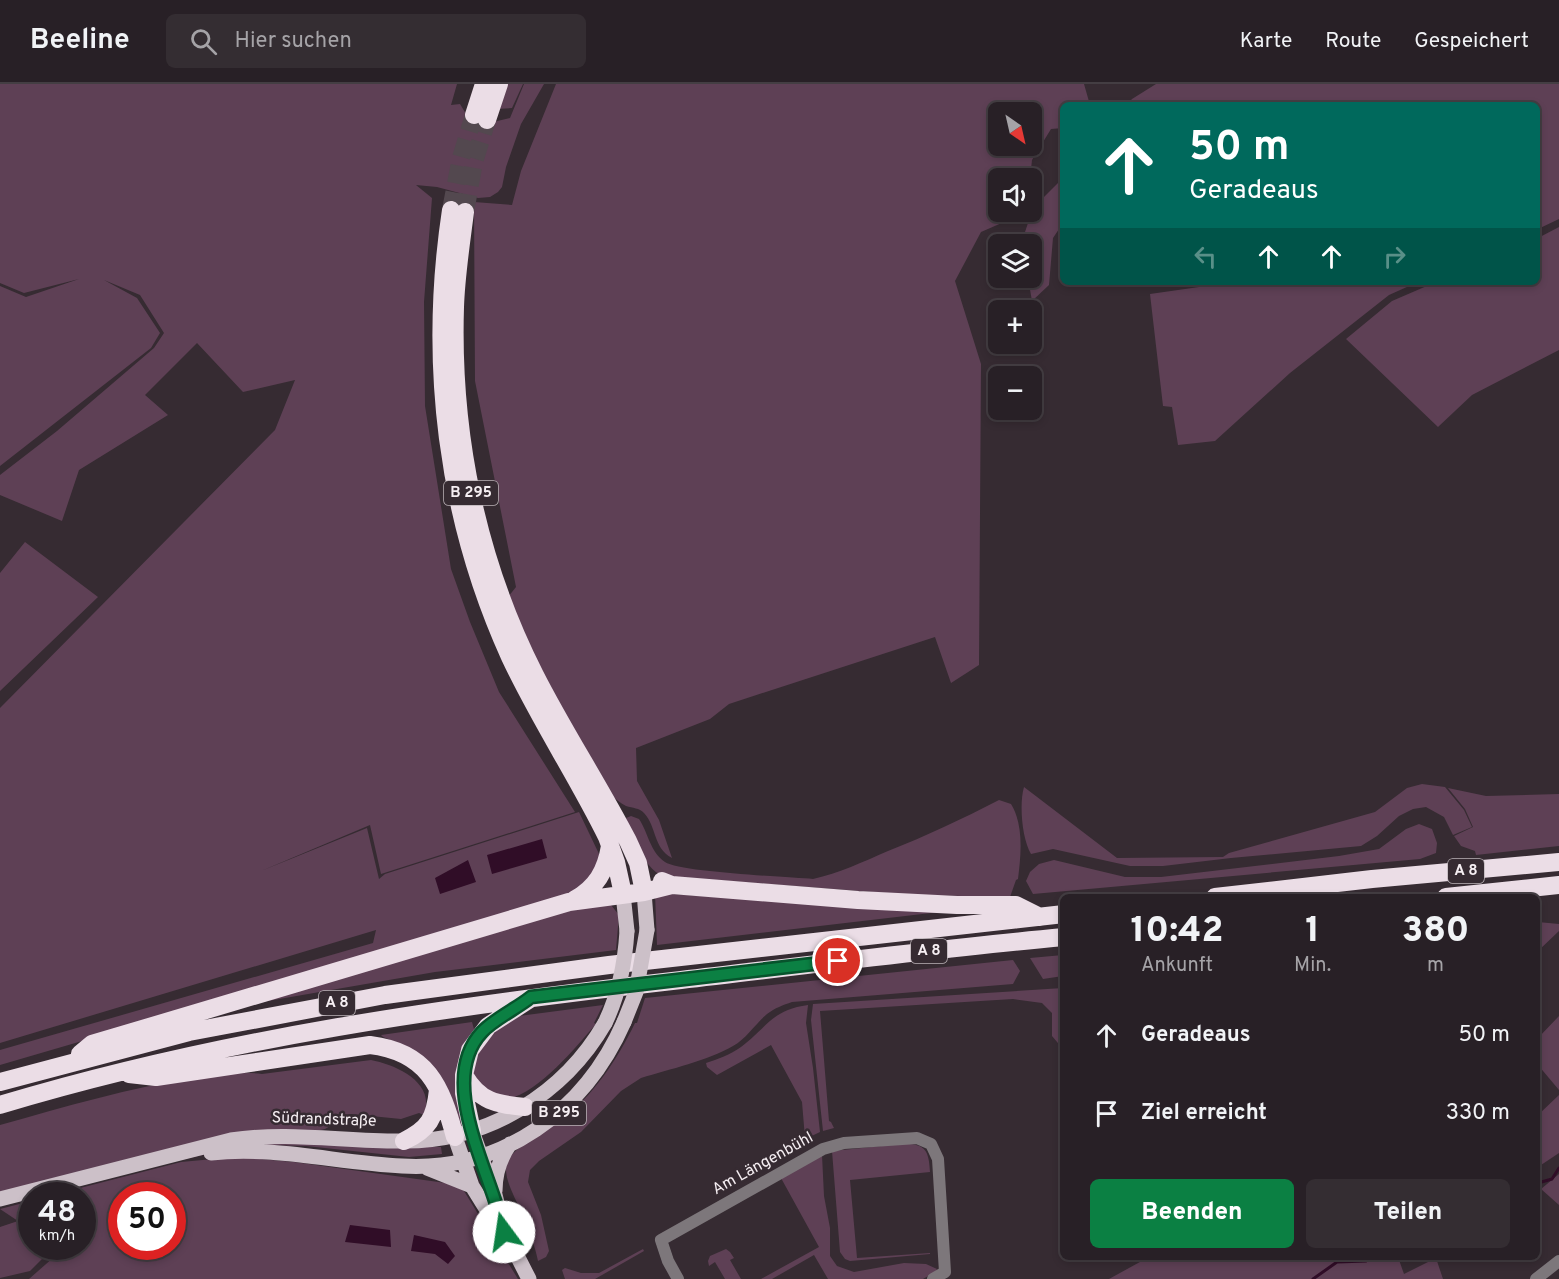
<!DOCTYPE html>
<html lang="de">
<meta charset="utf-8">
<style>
:root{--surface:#282026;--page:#342d32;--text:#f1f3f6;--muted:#a5a3a7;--line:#443e43;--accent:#0b8043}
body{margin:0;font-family:Overpass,sans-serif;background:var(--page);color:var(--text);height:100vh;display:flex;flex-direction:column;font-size:22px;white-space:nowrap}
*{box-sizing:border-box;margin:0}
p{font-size:20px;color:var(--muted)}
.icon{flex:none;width:33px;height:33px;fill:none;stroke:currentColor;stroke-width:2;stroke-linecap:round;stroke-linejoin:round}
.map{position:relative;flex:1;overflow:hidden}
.panel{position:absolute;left:1060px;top:810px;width:480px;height:366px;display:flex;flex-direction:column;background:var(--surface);border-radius:9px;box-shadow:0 3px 9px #0003,0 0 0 2px var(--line)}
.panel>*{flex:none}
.guide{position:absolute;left:1060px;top:18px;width:480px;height:183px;border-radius:9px;box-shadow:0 3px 9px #0003,0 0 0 2px var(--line);background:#00695c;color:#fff;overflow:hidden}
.needle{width:39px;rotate:146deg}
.fabs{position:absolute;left:988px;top:18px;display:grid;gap:12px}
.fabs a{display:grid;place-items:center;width:54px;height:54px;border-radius:9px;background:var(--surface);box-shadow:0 3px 9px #0003,0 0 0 2px var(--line);font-size:30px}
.speed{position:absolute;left:18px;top:1098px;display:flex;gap:12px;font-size:30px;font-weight:700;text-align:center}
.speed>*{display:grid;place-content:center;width:78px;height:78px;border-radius:50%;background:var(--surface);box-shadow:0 3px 9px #0003,0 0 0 2px var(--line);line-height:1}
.speed small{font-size:15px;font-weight:400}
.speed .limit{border:9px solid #d22;background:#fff;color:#111}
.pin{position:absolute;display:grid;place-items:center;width:51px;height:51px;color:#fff;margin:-26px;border:3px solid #fff;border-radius:50%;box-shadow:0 2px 6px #0007}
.me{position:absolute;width:66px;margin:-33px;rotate:346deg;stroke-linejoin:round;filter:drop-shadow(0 0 4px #0008)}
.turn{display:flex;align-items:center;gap:21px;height:126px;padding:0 30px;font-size:27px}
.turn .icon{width:78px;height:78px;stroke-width:2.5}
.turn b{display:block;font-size:42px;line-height:51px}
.lanes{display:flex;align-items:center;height:57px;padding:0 30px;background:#0003;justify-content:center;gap:30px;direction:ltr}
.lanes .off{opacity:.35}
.eta{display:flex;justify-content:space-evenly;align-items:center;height:102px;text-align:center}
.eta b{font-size:36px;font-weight:800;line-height:42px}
.button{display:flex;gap:12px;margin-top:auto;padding:12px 30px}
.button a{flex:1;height:69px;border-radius:9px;background:var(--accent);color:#fff;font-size:24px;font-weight:800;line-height:69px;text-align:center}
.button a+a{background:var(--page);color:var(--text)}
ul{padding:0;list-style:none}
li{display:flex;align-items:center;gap:18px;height:78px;padding:0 30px}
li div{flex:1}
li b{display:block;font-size:22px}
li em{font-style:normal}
header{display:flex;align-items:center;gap:36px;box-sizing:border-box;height:84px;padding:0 30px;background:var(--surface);border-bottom:2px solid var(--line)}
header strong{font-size:28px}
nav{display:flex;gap:33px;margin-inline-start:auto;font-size:21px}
.search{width:420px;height:54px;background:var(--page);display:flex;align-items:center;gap:15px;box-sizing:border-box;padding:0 21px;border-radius:9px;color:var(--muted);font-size:22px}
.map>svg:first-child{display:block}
.green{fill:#5e4055;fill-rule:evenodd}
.water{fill:#300d27}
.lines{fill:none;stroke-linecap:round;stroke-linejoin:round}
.stream{stroke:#300d27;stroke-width:3}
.highway-tunnel{stroke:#53484f;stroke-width:18;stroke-dasharray:18 9;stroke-linecap:butt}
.minor{stroke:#7d777b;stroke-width:12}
.major{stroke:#ccc0c8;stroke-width:15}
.highway{stroke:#ebdde6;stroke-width:18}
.major-bridge{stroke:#ccc0c8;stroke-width:15}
.route-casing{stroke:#07532c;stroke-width:15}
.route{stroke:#0b8043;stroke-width:10}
.labels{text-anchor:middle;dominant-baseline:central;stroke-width:5;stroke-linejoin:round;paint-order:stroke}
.shield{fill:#362b32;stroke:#bcb4b8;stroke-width:1.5}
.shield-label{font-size:15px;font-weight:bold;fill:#f5eef2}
.street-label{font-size:16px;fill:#f5eef2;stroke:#362b32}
</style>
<header>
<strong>Beeline</strong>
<div class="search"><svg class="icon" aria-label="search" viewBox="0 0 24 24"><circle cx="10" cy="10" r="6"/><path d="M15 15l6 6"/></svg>Hier suchen</div>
<nav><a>Karte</a><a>Route</a><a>Gespeichert</a></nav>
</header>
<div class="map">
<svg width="1559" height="1195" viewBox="0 0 1559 1195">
<rect width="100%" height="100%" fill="#362b32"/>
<!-- green -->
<path class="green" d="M0,0h457l-6,21 9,-1 6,10 23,9 21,-5 14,-34h20l-23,40 -15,43 -4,20 -4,5 -8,5 -12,1 -41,-11 -21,-2 16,13 -8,104 1,104 26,163 19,53 29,70 76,120 -194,62 -11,-49 -109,46 106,-43 12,51 6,-5 194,-62 21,44v6l-22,30 -335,102 -243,71v-15l373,-107 3,-13 -376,113v-335l275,-278 20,-50 -52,12 -46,-49 -52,52 23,20 -89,55 -17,51 -62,-26v-20l57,-44 97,-83 10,-15 -24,-38 -36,-15 33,18 23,35 -9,15 -151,118v-180l26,11 53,-18 -55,14 -24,-10z
M505,0h18l-11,24 -16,1z
M556,0h528l6,21h-26l-1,23 -12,1 -19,31 -2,18h-31v34h14l-9,10 -23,10 -26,49 26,83 -2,301 -28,18 -16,-46 -206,67 -19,15 -74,29 1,33 22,39 13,38c-19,-10 -15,-31 -28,-45 -5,-5 -11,-5 -18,-7 -6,-3 -11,-8 -16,-11l-68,-117 -34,-81 8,-10 -41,-206 -1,-179 38,3 9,-34zM999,28h33v34h-33z
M1156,0h403v135l-21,10v-124h-411l5,-6z
M1063,94v45l-10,15 -4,47 -17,16 -4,-23h4v-34h-10v-3l11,-33z
M1559,143v123l-87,45 -34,32 -92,-88 46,-38 44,-19h102v-44z
M1200,198h218l-29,13 -99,78 -75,68 -37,4 -6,-38 -9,-1 -13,-112 49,-7z
M25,458l73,55 -98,94v-118z
M1422,700l23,3 19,23 8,17 -19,8 -9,-18 -18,-10 -13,2 -14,7 -22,20 -16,10 -130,12 -68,8h-33l-77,-17 -22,5c-9,-15 -12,-50 -7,-67l93,71 106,-1 6,-4 146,-41 32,-24z
M1448,704l38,8 73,-2v52l-83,9 -1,-4 -14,-5 -7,-10 19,-9 -8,-18z
M999,716l12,4c13,21 10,51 7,75l-2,1 -6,17 -98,-2 -250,-19c-19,-10 -29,-38 -36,-58l5,-2 8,3c9,13 11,33 26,43 14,10 123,15 148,17 26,-6 50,-17 75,-28 38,-15 74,-32 111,-51z
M1419,740l13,5 5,14 -1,10 -16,6 -387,35 -7,-13 4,-9 9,-8 15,-4 71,17h36l178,-21 40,-7 27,-20z
M655,809l293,18 -291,34z
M611,821l8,10 -3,35 -181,22 -173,30 307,-92z
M1538,838l21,2v7l-21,20z
M1063,871v21l-20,3 -13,-21z
M1013,876l7,11 -7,13 -221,18c-9,3 -17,6 -25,12 -12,10 -20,24 -34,32 -26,15 -63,23 -92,32l-20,13 -40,41 -42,29 -9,9 -2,12 13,33 8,36 -3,6 -8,4c-3,-15 -9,-31 -16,-47 -5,-13 -17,-32 -16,-47 2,-19 41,-36 55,-47 33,-25 56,-60 74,-97h2l8,-25z
M1063,904v61l-11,-13v-23l-10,-10 -29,-4 -193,12 9,110 2,1 3,6 -11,3 -12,-111 2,-16z
M603,921l-9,18 2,1c-22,25 -57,69 -91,76l-30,-17 -4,-17 13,-30 35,-20z
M808,921l-2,18 7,45 7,64 -23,11v-4l8,-1 -3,-36 -31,-57 -54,30 -10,-8 -1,-4c12,-4 24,-8 35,-16 26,-19 30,-37 67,-42z
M1559,932v74l-21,-25v-27z
M472,938l3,11 -11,88 -5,1 -56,-77 -20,-8 -2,-2z
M371,976c25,5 65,22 53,55l-5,-2 -18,6 -50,-5 -26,15 -325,69v-73c65,-18 130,-38 197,-47 22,-3 43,-7 65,-4z
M1559,1011v58l-21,14v-52z
M266,1057l175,6 1,7 -33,3 -103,-11 -40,-1z
M902,1060c23,-1 27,6 28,28l-80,8 7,78 73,-5v1l-80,7 -5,-2 -5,-7 -8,-101z
M822,1071l2,41 6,32v28l7,10 17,6 50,-9 22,1 11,5 -2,3 -12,7h-95l-14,-24 -42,24h-11l58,-32 -38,-69z
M235,1073l59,5 159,22 11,7 54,88h-489l33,-29 8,1 -6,-4 18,-1v-50l-29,-1 128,-33zM122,1112h50v50h-50z
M1559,1090v31l-18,-16z
M31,1117l1,45 22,1 -24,24 -30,7v-51l18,-6 -18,-12z
M643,1165l1,2 -49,28h-30l-3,-9 3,-2 16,5h18z
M726,1165l4,3 4,6 -4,2 11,19h-16l-10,-17 -6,4 -1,-5 2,-5z
M1149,1173h249l6,17 32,-16 7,21h-334z"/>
<!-- water -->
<path class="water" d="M542,755l5,19 -55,16 -5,-19z
M468,776l8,22 -36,12 -5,-16z
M350,1141l40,5 1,17 -46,-5z
M414,1151l31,7 10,14 -7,8 -13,-10 -24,-3z"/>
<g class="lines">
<!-- stream -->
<path class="stream" d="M1538,1099l14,-4 7,-11
M1313,1195l24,-17 29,-1 6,-4"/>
<!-- highway-tunnel -->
<path class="highway-tunnel" d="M451,126l10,-52 13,-43
M465,128l9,-50 13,-42"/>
<!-- minor -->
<path class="minor" d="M678,1195l-10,-18 -7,-21 162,-91 21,-6 73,-5 14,6 7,15 7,113 -12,7
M1536,1195l23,-18"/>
<!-- major -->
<path class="major" d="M644,808l3,38
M623,810l4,37
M472,1047l23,64 9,34
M455,1053l17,49 18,29 15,17 24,47
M211,1069c64,-7 127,10 191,13 100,6 183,-55 222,-144
M427,1084l45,18
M495,1107c0,-18 5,-33 15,-47
M0,1115l231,-59c58,-9 115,2 174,1 83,0 159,-47 200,-118"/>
<!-- highway -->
<path class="highway" d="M474,31l10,-31
M487,36l12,-36
M451,126c-23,152 -5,306 59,447 29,62 67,119 97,180l9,25 7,32
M465,128c-4,32 -9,63 -10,95 -4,128 22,254 80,368 29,57 64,110 93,166l10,22 6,29
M662,797l10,4 186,15 99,5h59l24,12
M1215,813l157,-18 187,-17
M1446,813l113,-12
M574,816c22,-12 32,-29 36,-54
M80,970l12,-10 477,-142 75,-10 28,-7
M129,990l27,3 214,-32c57,7 71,40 85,92
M464,991c16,27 32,29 61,32
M0,998l189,-50 196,-37 224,-30 455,-51
M0,1021c222,-67 451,-99 681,-125 128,-15 255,-31 383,-43
M472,1047l-8,-38v-18l6,-25 18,-24 42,-27
M404,1057c25,-12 31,-23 34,-51"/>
<!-- major-bridge -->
<path class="major-bridge" d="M624,938l12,-30 11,-62
M605,939c14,-29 20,-60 22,-92"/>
</g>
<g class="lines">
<defs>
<path id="route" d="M504,1148c-11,-56 -69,-150 -22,-200 12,-13 34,-23 49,-35l307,-36"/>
</defs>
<!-- route casing -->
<use href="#route" class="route-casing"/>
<!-- route -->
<use href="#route" class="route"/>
</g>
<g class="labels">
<!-- shield labels -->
<g class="shield">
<rect x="444" y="397" width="54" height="24" rx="4.5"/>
<rect x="1448" y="775" width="36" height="24" rx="4.5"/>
<rect x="911" y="855" width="36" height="24" rx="4.5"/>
<rect x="319" y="907" width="36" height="24" rx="4.5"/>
<rect x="532" y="1017" width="54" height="24" rx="4.5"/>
</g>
<g class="shield-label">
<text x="471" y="409">B 295</text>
<text x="1466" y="787">A 8</text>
<text x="929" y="867">A 8</text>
<text x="337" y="919">A 8</text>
<text x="559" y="1029">B 295</text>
</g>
<!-- street labels -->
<g class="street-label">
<text transform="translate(324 1036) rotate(2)">Südrandstraße</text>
<text transform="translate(763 1080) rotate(-29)">Am Längenbühl</text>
</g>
</g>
</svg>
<div class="fabs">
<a><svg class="needle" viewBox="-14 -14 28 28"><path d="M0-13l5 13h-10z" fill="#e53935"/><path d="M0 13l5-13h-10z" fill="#a5a3a7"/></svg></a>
<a><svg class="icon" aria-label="sound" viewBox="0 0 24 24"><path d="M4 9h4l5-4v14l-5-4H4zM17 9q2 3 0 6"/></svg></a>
<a><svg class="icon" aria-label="layers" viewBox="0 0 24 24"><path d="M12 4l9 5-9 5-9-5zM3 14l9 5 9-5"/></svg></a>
<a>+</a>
<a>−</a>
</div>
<div class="speed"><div>48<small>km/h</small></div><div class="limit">50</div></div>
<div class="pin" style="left:838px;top:877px;background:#d93025"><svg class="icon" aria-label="arrive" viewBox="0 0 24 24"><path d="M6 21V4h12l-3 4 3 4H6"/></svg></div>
<svg class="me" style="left:504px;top:1148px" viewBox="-20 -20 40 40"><circle r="19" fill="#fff"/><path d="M0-13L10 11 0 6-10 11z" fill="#0b8043"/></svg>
<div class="guide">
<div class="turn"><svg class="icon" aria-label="ahead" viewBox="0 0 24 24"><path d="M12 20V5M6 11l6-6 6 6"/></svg><div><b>50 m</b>Geradeaus</div></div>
<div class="lanes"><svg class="icon off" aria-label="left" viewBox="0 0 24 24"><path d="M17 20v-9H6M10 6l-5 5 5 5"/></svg><svg class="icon" aria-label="ahead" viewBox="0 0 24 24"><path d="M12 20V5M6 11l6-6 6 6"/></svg><svg class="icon" aria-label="ahead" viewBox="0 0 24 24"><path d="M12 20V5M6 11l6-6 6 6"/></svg><svg class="icon off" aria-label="right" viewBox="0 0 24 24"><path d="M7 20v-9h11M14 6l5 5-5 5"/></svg></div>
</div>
<section class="panel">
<div class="eta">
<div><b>10:42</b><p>Ankunft</p></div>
<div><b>1</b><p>Min.</p></div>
<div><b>380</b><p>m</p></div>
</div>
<ul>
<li><svg class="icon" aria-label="ahead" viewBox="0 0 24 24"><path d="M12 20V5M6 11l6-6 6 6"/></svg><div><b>Geradeaus</b></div><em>50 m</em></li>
<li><svg class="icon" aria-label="arrive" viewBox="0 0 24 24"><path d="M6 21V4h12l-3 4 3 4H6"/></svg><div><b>Ziel erreicht</b></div><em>330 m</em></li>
</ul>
<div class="button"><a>Beenden</a><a>Teilen</a></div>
</section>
</div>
